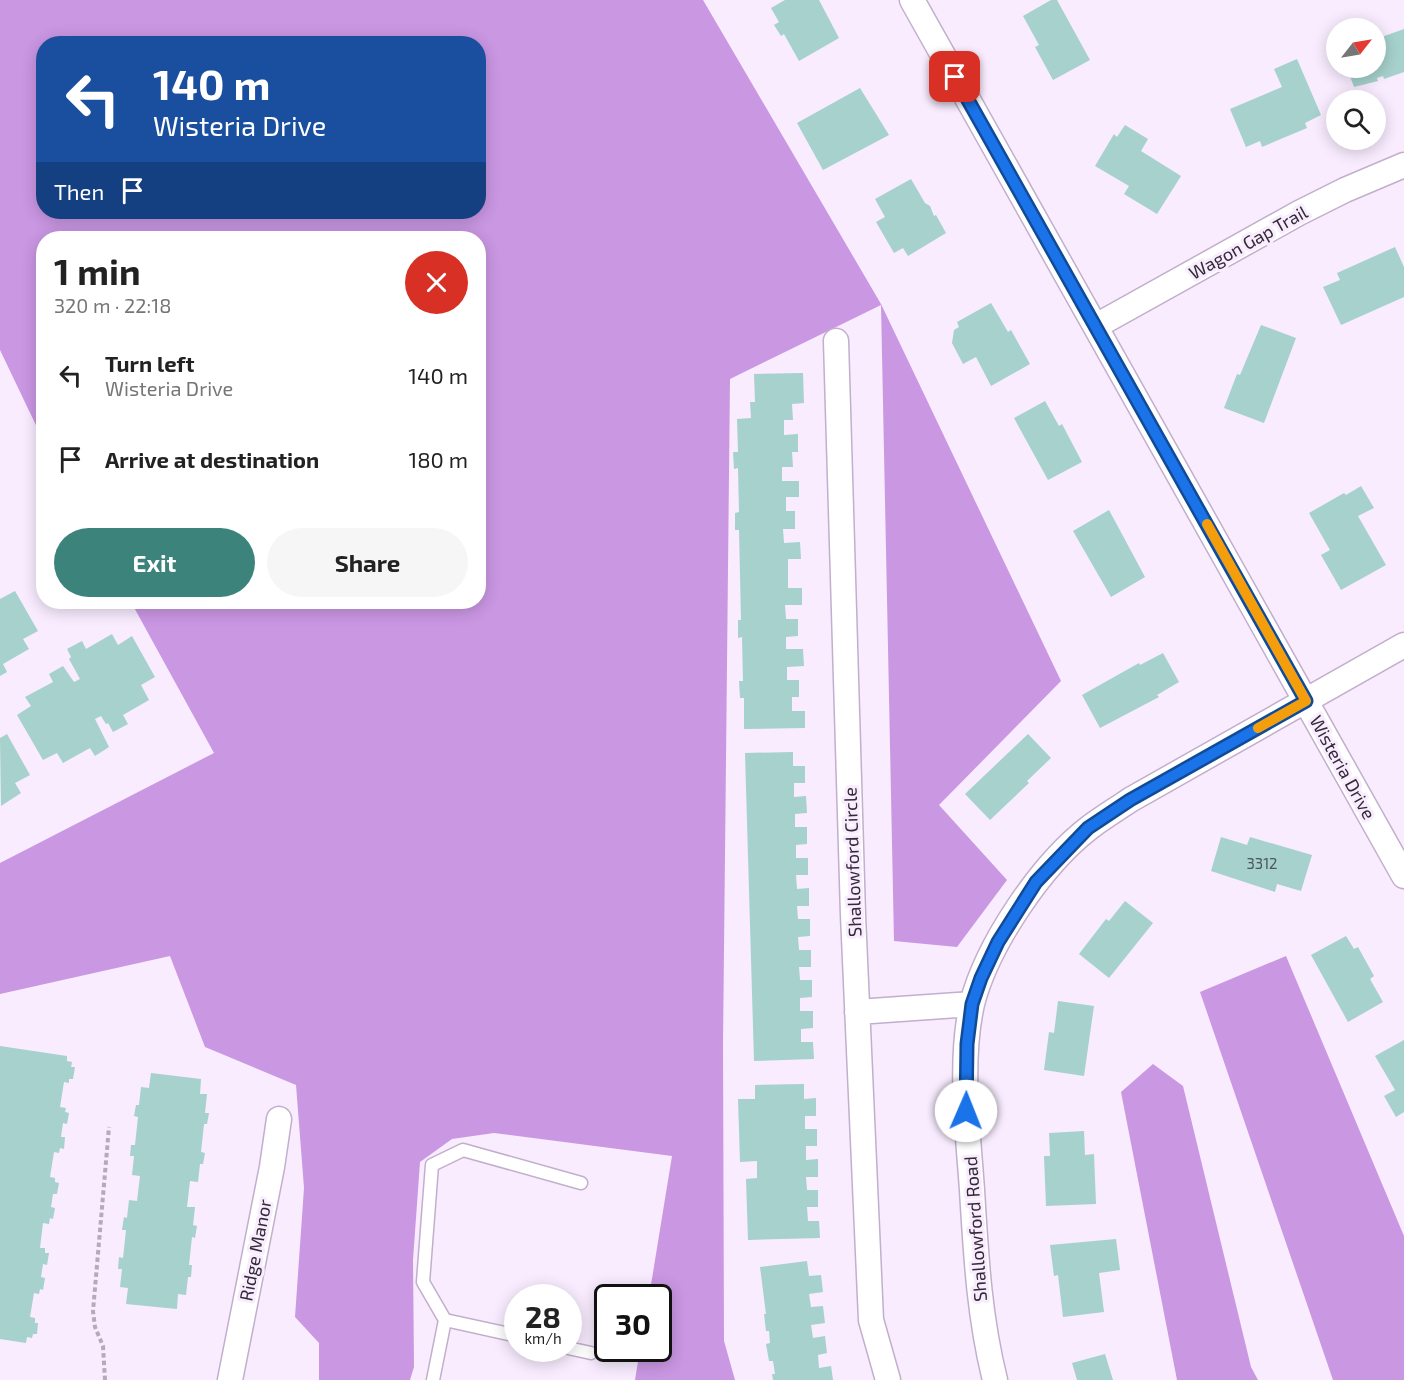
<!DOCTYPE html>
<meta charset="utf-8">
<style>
:root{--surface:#fff;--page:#f6f6f6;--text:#222;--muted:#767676;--accent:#3c837c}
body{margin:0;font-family:"Exo 2",sans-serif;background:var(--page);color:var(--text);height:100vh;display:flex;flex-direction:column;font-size:22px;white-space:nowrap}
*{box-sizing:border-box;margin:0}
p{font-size:20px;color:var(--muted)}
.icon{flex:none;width:33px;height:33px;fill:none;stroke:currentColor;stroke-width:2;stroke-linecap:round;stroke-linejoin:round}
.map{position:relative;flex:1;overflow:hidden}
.drawer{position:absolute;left:36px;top:231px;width:450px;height:378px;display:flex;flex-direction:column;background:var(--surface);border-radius:24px;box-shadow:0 3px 15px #0003}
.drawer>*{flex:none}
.hud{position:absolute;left:36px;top:36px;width:450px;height:183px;border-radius:24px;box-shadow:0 3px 15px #0003;background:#1a4fa0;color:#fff;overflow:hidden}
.needle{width:39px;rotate:59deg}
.tools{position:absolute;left:1326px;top:18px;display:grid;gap:12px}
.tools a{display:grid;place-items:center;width:60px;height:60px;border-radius:50%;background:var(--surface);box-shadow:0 3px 15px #0003;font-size:30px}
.speed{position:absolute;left:504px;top:1284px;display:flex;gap:12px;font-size:30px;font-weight:700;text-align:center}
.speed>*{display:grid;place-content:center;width:78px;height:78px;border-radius:50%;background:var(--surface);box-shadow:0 3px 15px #0003;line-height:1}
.speed small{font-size:15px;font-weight:400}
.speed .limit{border:3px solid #111;border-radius:9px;background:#fff;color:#111}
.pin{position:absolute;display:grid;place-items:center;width:51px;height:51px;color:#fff;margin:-26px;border-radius:12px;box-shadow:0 3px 9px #0006}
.me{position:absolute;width:66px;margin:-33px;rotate:1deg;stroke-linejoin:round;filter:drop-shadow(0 0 4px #0008)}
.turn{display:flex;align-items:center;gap:21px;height:126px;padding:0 18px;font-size:27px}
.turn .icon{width:78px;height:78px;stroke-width:2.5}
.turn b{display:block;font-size:42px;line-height:51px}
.then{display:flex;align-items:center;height:57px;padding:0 18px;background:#0003;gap:12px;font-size:22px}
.round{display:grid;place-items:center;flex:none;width:63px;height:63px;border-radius:32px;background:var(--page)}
.head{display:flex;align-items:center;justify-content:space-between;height:102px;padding:0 18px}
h1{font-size:36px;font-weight:700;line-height:45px}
.cta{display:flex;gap:12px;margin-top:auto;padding:12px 18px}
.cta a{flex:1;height:69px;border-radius:36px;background:var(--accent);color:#fff;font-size:24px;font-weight:700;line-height:69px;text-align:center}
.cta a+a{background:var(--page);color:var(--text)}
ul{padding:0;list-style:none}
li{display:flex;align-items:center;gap:18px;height:84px;padding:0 18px}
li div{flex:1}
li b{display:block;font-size:22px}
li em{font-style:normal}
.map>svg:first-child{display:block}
.forest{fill:#ca97e3;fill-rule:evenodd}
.building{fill:#a6d1cc}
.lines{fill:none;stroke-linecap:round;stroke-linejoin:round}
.service-casing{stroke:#c2afcc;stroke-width:15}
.minor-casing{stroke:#c2afcc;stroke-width:27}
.path{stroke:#b4aab9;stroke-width:4;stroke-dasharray:4.5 3;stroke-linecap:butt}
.service{stroke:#fff;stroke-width:12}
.minor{stroke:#fff;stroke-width:24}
.route-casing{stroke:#114b97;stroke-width:15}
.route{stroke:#1a73e8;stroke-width:10}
.slow{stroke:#f59e0b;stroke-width:10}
.labels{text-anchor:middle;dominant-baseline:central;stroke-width:6;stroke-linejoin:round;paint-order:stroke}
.number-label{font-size:15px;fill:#4f545c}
.street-label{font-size:18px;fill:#322b36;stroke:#f8ecfe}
</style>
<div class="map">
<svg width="1404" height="1380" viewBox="0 0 1404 1380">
<rect width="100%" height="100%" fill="#f8ecfe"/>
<!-- forest -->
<path class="forest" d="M0,0h703l178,304 180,377 -122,124 68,75 -50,67 -63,-6 -13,-636 -151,74 -7,666 1,296 11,39h-100l5,-31 18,-1v-50l-9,-1 23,-141 -178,-23 -42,6 -32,23 -7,98 1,107 -4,13h-91v-37l-24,-26 9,-129 -8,-103 -91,-38 -35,-91 -170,38v-131l214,-110 -83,-151h347v-364h-434l-1,202 -43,-90zM44,44h434v168h-434z
M1286,956l118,280v144h-71l-133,-388z
M1153,1064l30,22 68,281 7,13h-81l-56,-288z"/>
<!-- building -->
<path class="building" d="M785,0h34l20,38 -40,23 -15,-27 -3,2 -7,-11 5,-3 -8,-14z
M1051,0h6l33,60 -37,20 -18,-33 4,-2 -16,-29z
M1404,29v43l-20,7 -1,-3 -6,2 1,3 -24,6 -7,-19h29v-29z
M1297,59l24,56 -16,8 2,5 -45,19 -2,-6 -14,6 -16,-38 52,-22 -8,-18z
M860,88l29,47 -66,35 -26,-47z
M1125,125l23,14 -7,12 40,25 -24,38 -33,-20 5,-8 -34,-20 19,-32 3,3z
M911,179l14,24 5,3 4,10 2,-1 10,18 -38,23 -5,-8 -9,5 -18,-31 9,-5 -10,-18z
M1395,247l9,20v30l-63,28 -18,-38 17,-7 -3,-7z
M991,303l17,29 3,-2 19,34 -39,22 -15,-29 -13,7 -11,-21 2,-13 5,-3 -2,-5z
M1261,325l35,13 -32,85 -40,-15 13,-34 3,1z
M803,373l1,30 -12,1 1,16h-9v15l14,-1v18h-6l1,15h-11v14h17v16h-13v14h9v18h-12l1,14 16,-1 1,17h-13v29h14v17h-17l1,14h12v17l-12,1v12h17l1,17 -17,1v13h12v17h-7v14h13v17l-61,1v-31h-4l-1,-17h4l-1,-44 -4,1v-18h3l-2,-90h-4v-17l4,-1 -1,-44 -4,1 -1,-17h5l-1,-33 14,-1 -1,-16h5l-1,-28z
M1045,401l14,25 3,-2 20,38 -34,18 -34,-62z
M1361,486l13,22 -16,8 28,49 -45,25 -20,-35 9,-5 -21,-37 35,-20 2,2z
M1109,510l36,67 -34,20 -38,-66z
M15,591l23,40 -15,8 6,10 -26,15 4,8 -7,4v-77z
M112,634l6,11 14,-9 23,41 -14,8 8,15 -26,15 5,9 -15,8 -5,-9 -2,1 -5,-8 -6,3 14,28 -14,9 -5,-8 -27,15 -6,-10 -14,7 -26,-45 14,-9 -6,-9 28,-15 -4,-8 14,-8 11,16 6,-3 -11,-20 2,-2 -4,-8 15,-8 4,8z
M1163,653l16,29 -22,13 2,2 -59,31 -18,-33 57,-32 1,2z
M7,734l23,41 -15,8 6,10 -20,13 -1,-68z
M1028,734l23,24 -24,23 2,2 -39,37 -25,-26z
M793,752v14h12v17h-11v14l12,-1 1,17 -12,1v13h12v17l-11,1v13h12v17h-12l1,14 12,-1v18h-12l1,13h12v17l-12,1 1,13h12v17h-12l1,13h12v17l-12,1v13h13v17l-12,1v13h12l1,17 -60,2 -9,-308z
M1221,837l26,8 3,-8 62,18 -11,36 -24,-7 -2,8 -64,-21z
M1125,901l28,22 -44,55 -30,-24 27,-35 3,2z
M1346,936l8,13 4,-2 16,29 -4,3 13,23 -35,20 -37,-67z
M1058,1001l36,5 -10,70 -40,-6 5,-38 5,1z
M1404,1040v72l-8,5 -12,-21 11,-6 -20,-34z
M0,1046l67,10v5l5,1 -1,5h4l-2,12h-4v4l-5,-1 -4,25 6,1 -1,4 4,1 -2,11 -4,-1 -2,14h4l-1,12 -4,-1 -1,5 -5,-1 -4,25 5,1v4l4,1 -2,11h-4l-2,13 4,1 -2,11 -3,-1 -1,6 -6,-1 -3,25h5v5h4l-2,12 -4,-1 -2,13 4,1 -2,12 -3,-1 -1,5 -5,-1 -4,24 5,1v5h3l-1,11h-4l-1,4 -5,-1 -1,6 -26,-4z
M151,1073l50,6 -1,15h7l-2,19h4l-2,11h-3l-3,28 4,1 -2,11h-3l-2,18 -8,-1 -3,26h8l-2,18 4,1 -2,12 -3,-1 -3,28h3l-1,12h-3l-2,18 -8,-1 -1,15 -51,-5 2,-16 -8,-1 2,-18h-4l1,-12 4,1 3,-28h-4l2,-13 3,1 2,-18 8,1 3,-25 -8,-1 2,-19h-4l1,-11h4l3,-28 -4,-1 2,-11h3l2,-18 8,1z
M804,1084v15l12,-1v18h-11v13h12v17h-11v14l12,-1v18h-12l1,13h11v17h-11l1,14h11l1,17 -72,2 -2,-61 11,-1v-17l-17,1 -2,-63h17v-14z
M1084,1131l1,24 9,-1 2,50 -50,2 -2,-50h6l-1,-23z
M1116,1239l4,31 -21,3 5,39 -41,5 -5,-42 -4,1 -4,-31z
M807,1261l2,15 12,-1 2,17 -14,2 2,13 12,-1 2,17 -14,2 2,13 12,-2 2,17 -9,2 1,13 12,-2 2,14h-60l-1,-6h3l-2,-13h-4l-3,-17 4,-1 -1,-12h-3l-2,-17h2l-6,-47z
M1105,1354l8,26h-36l-5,-17z"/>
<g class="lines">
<defs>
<path id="service" d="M445,1320l-22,-38 9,-117 31,-15 118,33
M568,1348l23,5
M433,1380l12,-60 73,16"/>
<path id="minor" d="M912,0l492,876
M1096,326l203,-113 46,-23 59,-25
M836,341l17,574 18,405 17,60
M857,1012l115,-8
M230,1380l42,-213 7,-48
M995,1380c-16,-64 -19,-125 -23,-190 -4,-58 -13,-129 0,-186 15,-59 69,-139 117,-176 13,-10 28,-19 41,-28l274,-155"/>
</defs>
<!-- service casing -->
<use href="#service" class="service-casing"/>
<!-- minor casing -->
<use href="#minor" class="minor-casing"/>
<!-- path -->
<path class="path" d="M105,1380l-2,-34 -8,-19 -2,-16 16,-184"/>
<!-- service -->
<use href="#service" class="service"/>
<!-- minor -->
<use href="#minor" class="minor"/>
</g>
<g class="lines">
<defs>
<path id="route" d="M955,77l351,624 -176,99 -42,28 -52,54 -38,60 -17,36 -9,26 -5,40 -1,67"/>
</defs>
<!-- route casing -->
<use href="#route" class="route-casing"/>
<!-- route -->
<use href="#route" class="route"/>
<!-- slow -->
<path class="slow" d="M1207,524l99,177 -48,27"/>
</g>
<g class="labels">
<!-- number labels -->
<g class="number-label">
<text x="1262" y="863">3312</text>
</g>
<!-- street labels -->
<g class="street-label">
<text transform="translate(1248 242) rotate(-29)">Wagon Gap Trail</text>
<text transform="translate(1343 767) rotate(61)">Wisteria Drive</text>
<text transform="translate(852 862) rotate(-92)">Shallowford Circle</text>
<text transform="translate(975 1229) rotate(-94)">Shallowford Road</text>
<text transform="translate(255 1250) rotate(-79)">Ridge Manor</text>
</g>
</g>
</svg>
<div class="tools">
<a><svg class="needle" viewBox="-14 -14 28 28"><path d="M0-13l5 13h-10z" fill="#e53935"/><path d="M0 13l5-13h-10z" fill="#767676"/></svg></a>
<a><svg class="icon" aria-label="search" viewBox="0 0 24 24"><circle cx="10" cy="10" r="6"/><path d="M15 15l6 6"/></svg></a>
</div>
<div class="speed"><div>28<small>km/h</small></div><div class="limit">30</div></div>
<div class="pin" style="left:955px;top:77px;background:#d93025"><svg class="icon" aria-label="arrive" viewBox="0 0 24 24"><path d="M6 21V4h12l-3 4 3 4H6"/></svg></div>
<svg class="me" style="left:966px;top:1111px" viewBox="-20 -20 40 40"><circle r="19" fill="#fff"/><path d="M0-13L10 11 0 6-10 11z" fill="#1a73e8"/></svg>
<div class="hud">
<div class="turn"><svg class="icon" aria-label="left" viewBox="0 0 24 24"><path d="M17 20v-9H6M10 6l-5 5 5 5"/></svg><div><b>140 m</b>Wisteria Drive</div></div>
<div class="then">Then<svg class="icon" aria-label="arrive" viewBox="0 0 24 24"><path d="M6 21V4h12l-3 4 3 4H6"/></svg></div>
</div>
<section class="drawer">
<div class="head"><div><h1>1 min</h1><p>320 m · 22:18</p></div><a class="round" style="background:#d93025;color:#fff"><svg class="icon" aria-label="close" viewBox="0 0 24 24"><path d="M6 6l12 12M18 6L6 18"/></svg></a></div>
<ul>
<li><svg class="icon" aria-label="left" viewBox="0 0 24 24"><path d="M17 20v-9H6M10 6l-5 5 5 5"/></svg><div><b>Turn left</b><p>Wisteria Drive</p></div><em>140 m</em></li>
<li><svg class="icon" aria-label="arrive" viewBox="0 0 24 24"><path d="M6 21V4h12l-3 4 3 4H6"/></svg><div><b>Arrive at destination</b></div><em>180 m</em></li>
</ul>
<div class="cta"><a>Exit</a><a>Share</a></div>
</section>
</div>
